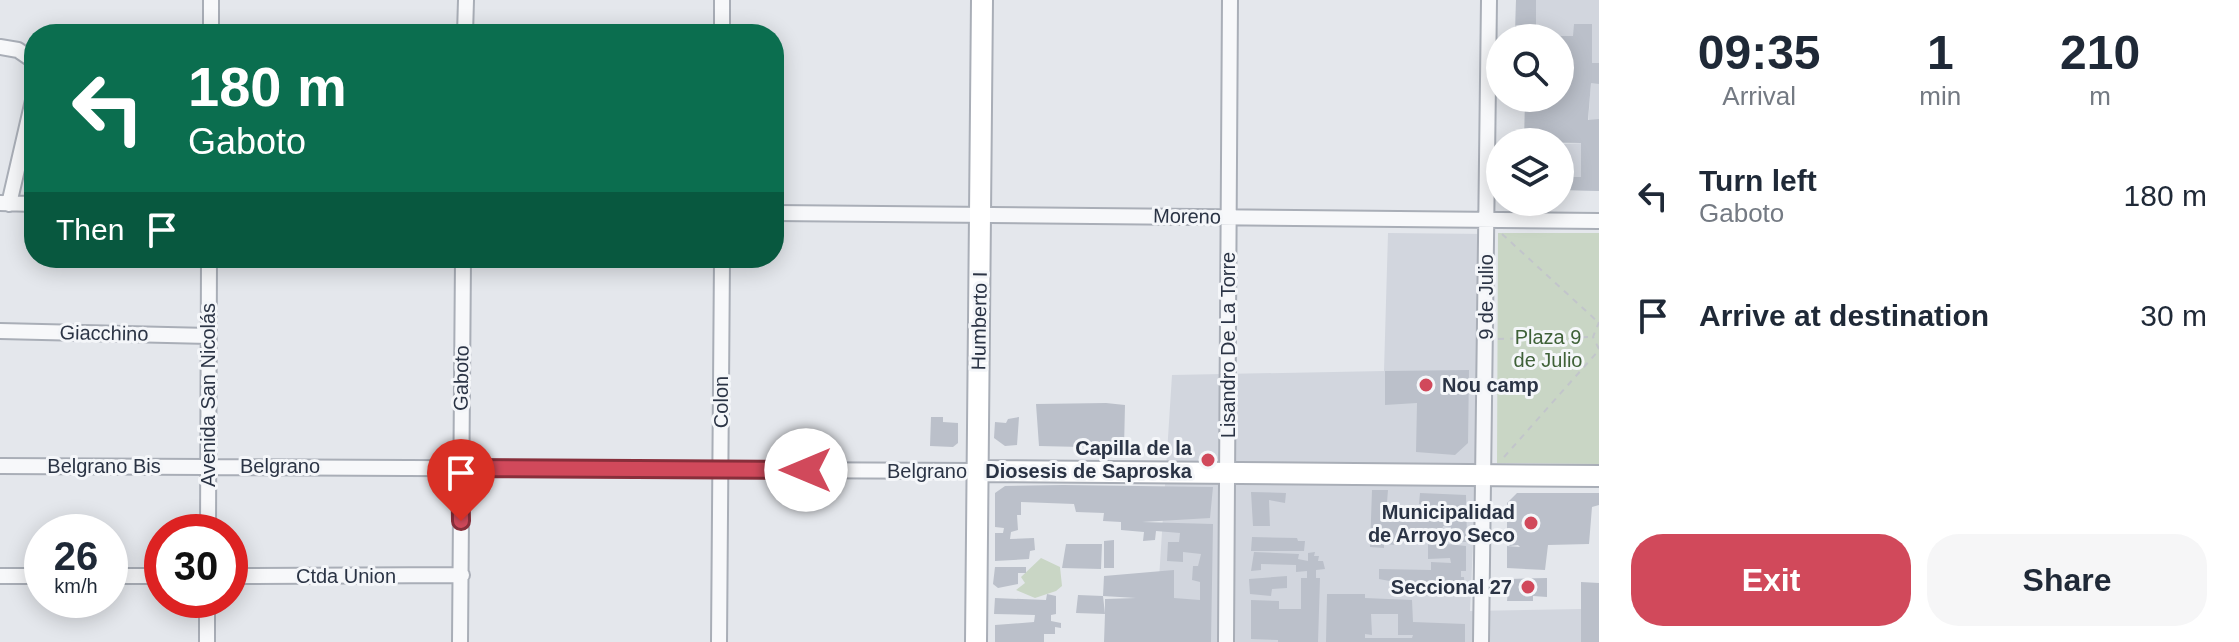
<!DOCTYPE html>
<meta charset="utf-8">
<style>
:root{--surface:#fff;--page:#f6f6f7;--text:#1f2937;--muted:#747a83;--accent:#d1495b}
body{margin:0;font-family:Helvetica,sans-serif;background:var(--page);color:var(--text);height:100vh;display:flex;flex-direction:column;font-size:30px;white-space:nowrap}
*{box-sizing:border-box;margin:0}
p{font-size:26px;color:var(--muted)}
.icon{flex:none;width:44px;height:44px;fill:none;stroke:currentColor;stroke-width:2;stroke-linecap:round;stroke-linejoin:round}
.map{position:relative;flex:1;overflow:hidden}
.side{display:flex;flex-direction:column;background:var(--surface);width:640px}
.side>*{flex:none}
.hud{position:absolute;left:24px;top:24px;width:760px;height:244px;border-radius:32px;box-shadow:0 4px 20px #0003;background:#0b6e4f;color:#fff;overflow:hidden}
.tools{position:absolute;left:1486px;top:24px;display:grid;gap:16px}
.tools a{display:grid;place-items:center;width:88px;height:88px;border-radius:50%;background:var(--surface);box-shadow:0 4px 20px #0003;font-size:40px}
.speed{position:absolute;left:24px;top:514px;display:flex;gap:16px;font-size:40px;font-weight:700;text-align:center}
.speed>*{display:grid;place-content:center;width:104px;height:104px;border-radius:50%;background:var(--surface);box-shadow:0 4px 20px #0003;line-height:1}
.speed small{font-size:20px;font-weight:400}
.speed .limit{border:12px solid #d22;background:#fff;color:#111}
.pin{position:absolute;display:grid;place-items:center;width:68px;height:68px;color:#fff;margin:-82px -34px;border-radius:50% 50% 50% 0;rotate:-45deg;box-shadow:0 0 8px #0007}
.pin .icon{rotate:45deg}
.me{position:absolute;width:88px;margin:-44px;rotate:270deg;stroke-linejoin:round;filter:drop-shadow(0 0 6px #0008)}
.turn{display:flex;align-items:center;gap:28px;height:168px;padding:0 32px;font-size:36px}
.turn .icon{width:104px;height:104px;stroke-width:2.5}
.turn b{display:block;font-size:56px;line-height:68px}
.then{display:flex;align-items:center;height:76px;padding:0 32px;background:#0003;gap:16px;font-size:30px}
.eta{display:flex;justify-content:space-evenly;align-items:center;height:136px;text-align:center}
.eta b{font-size:48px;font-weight:700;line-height:56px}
.primary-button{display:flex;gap:16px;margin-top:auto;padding:16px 32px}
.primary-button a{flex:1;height:92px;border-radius:32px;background:var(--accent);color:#fff;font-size:32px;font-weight:700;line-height:92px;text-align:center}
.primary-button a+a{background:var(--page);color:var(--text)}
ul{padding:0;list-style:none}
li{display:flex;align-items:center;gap:24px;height:120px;padding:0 32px}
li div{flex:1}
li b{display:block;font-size:30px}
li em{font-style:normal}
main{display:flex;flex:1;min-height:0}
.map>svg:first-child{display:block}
.built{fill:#d2d6de}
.green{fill:#c9d6c5}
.building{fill:#bbc0ca;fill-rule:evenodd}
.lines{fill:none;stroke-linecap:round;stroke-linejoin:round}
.street-casing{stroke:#a9aeb7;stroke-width:18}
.secondary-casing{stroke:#a9aeb7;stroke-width:24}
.path{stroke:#c2c5cb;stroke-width:2;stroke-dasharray:6 6;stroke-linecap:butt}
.street{stroke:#f7f8fa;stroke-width:14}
.secondary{stroke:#fff;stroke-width:20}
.route-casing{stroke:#882f3b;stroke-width:20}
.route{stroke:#d1495b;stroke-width:14}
.poi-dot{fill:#d1495b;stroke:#f4f6f9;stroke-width:3}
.labels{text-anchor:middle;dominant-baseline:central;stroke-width:6;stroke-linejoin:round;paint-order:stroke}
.street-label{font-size:20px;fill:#2b3445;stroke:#f4f6f9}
.park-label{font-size:20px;fill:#3f6138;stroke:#f4f6f9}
.poi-label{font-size:20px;font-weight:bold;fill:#2b3445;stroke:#f4f6f9;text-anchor:end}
</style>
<main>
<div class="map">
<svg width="1599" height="642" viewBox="0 0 1599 642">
<rect width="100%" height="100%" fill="#e4e7ec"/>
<!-- built -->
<path class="built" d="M1516,0h83v191l-35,-1v-46l23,-1 5,-79 -32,-1v-25h-45z
M1388,233l99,1 -17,377 111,-2v33h-426l17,-267 212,-4z"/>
<!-- green -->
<path class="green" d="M1498,233h101v231l-102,-1z
M1041,558l19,9 2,19 -6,5 -21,7 -19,-8 9,-7 -4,-6z"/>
<!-- building -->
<path class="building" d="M1516,0h20v38h-21z
M1574,24h18v39h7v21l-8,-1 -3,37 11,-1v72l-35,-1v-13h17v-34l-57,-1 1,-44h35v-34l16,-1 -16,-1v-26h13z
M1469,370l-1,73 -13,12 -39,-3 1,-49 -32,2v-34z
M1106,403l19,2 -1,43 -85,-2 -3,-42z
M931,417h12v5l15,1v20l-5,4 -23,-1z
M1019,417l-2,28 -12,1 -11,-8 1,-16 11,1 2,-4z
M1063,485l150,2 -3,31 -68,4 71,2 -2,118h-107l1,-28 -29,-1 2,-18 25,1 2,18v-15l31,-1 -33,-2 1,-20 70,-6v28l26,2v-18l-8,-2 1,-14h5l3,-12 -18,-2v10l-16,-1 1,-19h11l1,-9 -24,-2 -1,9 -12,1 1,-9 -23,-2v-8l-18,-1 1,-8 -28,-1 -2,-8 -53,-2v13h-4l1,15 -7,2 -1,7 24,-1 1,12 -5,1 -1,8 -34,2v-28h8l1,-5 -9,-1v-34l10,-7z
M1372,490h16l-2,25 40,1v-12h-7l1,-11 46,2 1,47h-17l1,-15 -8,-1 -1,5 -16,-3v12h-28l-2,5 -12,-1v4l-14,-1z
M1251,492l35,1 -1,10 -16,-3 1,26h-17z
M1517,493h82v12l-7,2 -3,37 -41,1 -3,25 -38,-2v-22l13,1 -2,-2 -8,1 -3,-3v-40z
M1252,537l45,1 1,3h7l-1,10h-53z
M1114,540v28h-10v-27z
M1428,542l38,4v25h-5v6h3l1,16 -49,3v-10l-37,-7v-10l52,1v-8l20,1 -1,-5 -22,1z
M1066,544h36l-1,25 -39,-1z
M1254,552l45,2 -1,5 10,2v-8l7,-1 -1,4h5l-1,5h5l2,8 -9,1v8h4l-2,64h-40v-2l-27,-1v-39l28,1v8h22v-31h6v-7l-11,1v-7l-35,-1v6l-10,1z
M995,567h31v6h-8v11l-20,4 -5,-4z
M1287,576v12l-15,1 -1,7 -21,-2 -1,-15z
M1547,578v19l-14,-1v5h-26l2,-22z
M1581,582l18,1v59h-18z
M1047,594l9,2v18l-5,1v6l10,2v5l-6,-1v7h-11v8h-49v-17l39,-3 1,-7 -41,-1 1,-16 51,2z
M1327,594h38v4l47,2 1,22 52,2v18h-139zM1371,614h27v21h15l-1,3h-47v-4l7,1z"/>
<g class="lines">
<defs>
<path id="street" d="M211,34v-34
M465,34l1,-34
M722,34v-34
M0,47l18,3 16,11
M0,203l34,1
M9,204l25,-108
M774,213l825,8
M0,331l209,5
M0,466l977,5
M208,532l1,-274
M0,576h42
M110,576h52
M230,576l232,-1
M207,642v-42
M460,642l3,-384
M719,642l3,-384
M1226,642l4,-642
M1481,642l8,-642"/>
<path id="secondary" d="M977,471l622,5
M976,642l6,-642"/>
</defs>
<!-- street casing -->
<use href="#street" class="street-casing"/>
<!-- secondary casing -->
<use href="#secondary" class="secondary-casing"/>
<!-- path -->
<path class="path" d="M1502,234l96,88
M1498,339l95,-2
M1599,349l-6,-12 6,-15
M1504,457l95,-107"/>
<!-- street -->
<use href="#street" class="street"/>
<!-- secondary -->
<use href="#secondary" class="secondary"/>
</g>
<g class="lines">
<defs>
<path id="route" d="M461,521l-1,-53 346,2"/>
</defs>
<!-- route casing -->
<use href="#route" class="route-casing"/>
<!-- route -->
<use href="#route" class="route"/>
</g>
<!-- markers -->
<g class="poi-dot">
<circle cx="1426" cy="385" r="8"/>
<circle cx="1208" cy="460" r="8"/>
<circle cx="1531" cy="523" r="8"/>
<circle cx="1528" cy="587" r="8"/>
</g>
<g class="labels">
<!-- street labels -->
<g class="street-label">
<text transform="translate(1187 216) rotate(1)">Moreno</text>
<text transform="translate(1486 297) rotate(-90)">9 de Julio</text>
<text transform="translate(979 321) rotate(-89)">Humberto I</text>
<text transform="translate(104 333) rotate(1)">Giacchino</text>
<text transform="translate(1228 345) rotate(-90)">Lisandro De La Torre</text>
<text transform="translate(461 378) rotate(-89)">Gaboto</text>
<text transform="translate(208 395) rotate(-90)">Avenida San Nicolás</text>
<text transform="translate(721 402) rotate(-90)">Colon</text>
<text x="104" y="466">Belgrano Bis</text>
<text x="280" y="466">Belgrano</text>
<text x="927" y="471">Belgrano</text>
<text x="346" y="576">Ctda Union</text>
</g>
<!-- park labels -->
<g class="park-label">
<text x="1548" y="337">Plaza 9<tspan x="1548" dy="23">de Julio</tspan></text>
</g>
<!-- poi labels -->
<g class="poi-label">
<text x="1442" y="385" text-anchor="start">Nou camp</text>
<text x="1192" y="448">Capilla de la<tspan x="1192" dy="23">Diosesis de Saproska</tspan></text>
<text x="1515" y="512">Municipalidad<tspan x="1515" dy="23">de Arroyo Seco</tspan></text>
<text x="1512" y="587">Seccional 27</text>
</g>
</g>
</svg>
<div class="tools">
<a><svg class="icon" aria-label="search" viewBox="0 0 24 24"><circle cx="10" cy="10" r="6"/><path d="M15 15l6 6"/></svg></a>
<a><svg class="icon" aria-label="layers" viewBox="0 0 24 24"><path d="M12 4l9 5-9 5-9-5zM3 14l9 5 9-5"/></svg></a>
</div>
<div class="speed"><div>26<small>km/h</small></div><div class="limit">30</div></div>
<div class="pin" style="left:461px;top:521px;background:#d93025"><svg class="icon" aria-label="arrive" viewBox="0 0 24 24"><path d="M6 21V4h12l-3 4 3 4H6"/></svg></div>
<svg class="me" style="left:806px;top:470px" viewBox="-20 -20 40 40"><circle r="19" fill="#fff"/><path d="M0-13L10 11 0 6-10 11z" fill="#d1495b"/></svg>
<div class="hud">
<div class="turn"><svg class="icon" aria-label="left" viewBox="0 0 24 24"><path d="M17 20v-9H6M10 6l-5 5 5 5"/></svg><div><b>180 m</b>Gaboto</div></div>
<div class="then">Then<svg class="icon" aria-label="arrive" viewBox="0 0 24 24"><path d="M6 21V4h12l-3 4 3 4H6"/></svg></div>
</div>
</div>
<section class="side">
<div class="eta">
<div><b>09:35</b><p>Arrival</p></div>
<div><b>1</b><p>min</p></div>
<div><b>210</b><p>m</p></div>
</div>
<ul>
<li><svg class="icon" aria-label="left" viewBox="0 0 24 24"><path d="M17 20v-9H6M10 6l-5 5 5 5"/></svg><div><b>Turn left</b><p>Gaboto</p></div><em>180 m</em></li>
<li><svg class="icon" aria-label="arrive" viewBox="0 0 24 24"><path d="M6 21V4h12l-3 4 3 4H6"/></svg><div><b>Arrive at destination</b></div><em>30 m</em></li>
</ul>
<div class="primary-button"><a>Exit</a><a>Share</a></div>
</section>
</main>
